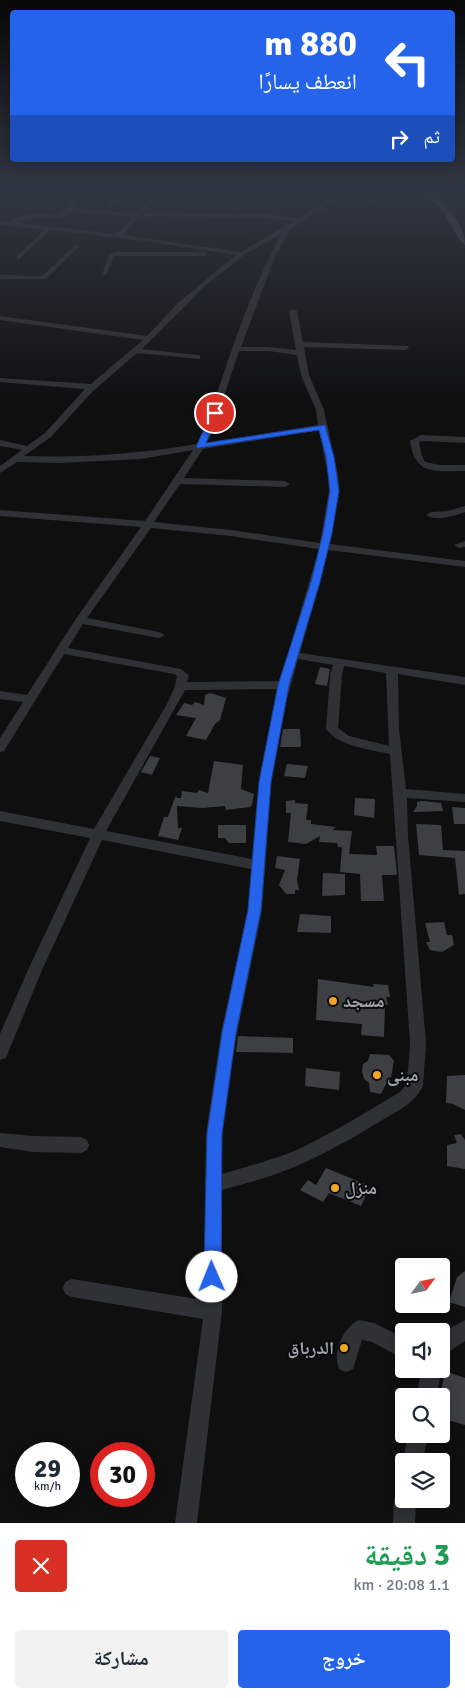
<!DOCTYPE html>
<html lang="ar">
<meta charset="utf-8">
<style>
:root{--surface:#fff;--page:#f2f2f3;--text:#1f2937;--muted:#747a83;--accent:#2563eb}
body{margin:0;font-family:Signika,"Noto Naskh Arabic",sans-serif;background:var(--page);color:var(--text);direction:rtl;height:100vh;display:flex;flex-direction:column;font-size:19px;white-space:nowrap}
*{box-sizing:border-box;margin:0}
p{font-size:16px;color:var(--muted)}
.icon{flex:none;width:28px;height:28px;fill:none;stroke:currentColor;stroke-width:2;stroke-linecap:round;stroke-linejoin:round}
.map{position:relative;height:1523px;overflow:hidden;direction:ltr}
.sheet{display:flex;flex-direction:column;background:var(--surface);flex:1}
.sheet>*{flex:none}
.guide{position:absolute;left:10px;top:10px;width:445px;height:152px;border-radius:5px;box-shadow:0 2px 12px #0003;direction:rtl;background:#2563eb;color:#fff;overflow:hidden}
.needle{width:32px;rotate:57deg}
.tools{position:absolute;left:395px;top:1258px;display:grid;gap:10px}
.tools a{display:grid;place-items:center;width:55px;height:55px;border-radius:5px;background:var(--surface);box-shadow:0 2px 12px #0003;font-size:25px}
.speed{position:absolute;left:15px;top:1442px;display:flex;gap:10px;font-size:25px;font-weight:700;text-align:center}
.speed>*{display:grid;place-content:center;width:65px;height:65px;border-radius:50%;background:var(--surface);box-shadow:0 2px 12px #0003;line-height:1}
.speed small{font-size:12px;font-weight:400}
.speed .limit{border:8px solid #d22;background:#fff;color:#111}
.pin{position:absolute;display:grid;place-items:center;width:42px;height:42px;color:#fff;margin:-21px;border:2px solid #fff;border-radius:50%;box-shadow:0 1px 5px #0007}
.me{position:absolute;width:55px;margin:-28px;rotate:359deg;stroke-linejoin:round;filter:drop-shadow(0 0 4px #0008)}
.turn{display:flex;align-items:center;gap:18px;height:105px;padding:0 15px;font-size:22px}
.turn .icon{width:65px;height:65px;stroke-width:2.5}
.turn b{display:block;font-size:35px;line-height:42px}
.then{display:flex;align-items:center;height:48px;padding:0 15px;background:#0003;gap:10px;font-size:19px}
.round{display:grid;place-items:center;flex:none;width:52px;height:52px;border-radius:5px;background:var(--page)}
.headline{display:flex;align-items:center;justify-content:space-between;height:85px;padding:0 15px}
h1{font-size:30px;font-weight:800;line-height:38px;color:#1e9e55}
.cta{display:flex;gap:10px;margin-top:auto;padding:10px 15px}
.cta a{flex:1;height:58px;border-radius:5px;background:var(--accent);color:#fff;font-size:20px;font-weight:800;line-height:58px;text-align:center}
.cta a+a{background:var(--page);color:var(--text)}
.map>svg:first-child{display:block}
.building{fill:#3e3f43}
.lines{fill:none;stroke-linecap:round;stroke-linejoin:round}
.minor{fill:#303135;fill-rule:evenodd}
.major{fill:#4c4e54;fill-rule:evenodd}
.route{fill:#2563eb;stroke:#184099}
.poi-dot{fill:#f2a425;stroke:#0a0a0b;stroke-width:2}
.labels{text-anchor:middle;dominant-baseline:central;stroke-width:4;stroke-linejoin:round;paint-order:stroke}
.near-poi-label{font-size:18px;font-weight:bold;fill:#a0a6b1;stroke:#0a0a0b;text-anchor:start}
</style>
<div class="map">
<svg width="465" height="1523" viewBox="0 0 465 1523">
<rect width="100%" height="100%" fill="#0f0f10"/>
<!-- building -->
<path class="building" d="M320,667l10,2 -3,17 -12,-2z
M210,693l16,5 -6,22 -5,4 -9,16 -20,-4 10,-18 -20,-3 8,-12 8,2 3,-3 9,3 1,-10z
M283,729h17l1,18h-21z
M150,756l10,2 -8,17 -11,-3z
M214,761l29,4 -2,24 13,5 -2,11 -2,2 -24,3 -1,-4 -22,2 -26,-2 1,22h4l-4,12 -20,-4 6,-19h4l8,-22 1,3h4l1,-7 15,2 2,-3 9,3z
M287,764l21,2 -3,12 -21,-2z
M355,798l20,1 -1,19 -20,-3z
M295,800v3l13,1 -2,16h5v4l25,3 -4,3 20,1 -3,23 28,1 -1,-9h18l3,29h-15l2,26h-23l-1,-27 -20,-2 2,-25h-4l-1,-4 -18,-1 1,-6 -14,8 -18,-2 3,-29h-5v-12z
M422,801l19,2 2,8 -30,1 4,-6v-4z
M452,807l13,1v16h-11z
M416,824l25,1 2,25 22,1v43l-6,1 -4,-37 -36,-3z
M218,825h28v18h-17l-4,-5h-7z
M277,856l23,3 -3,21 2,10h-4v4h-9l-7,-9 6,-15 -10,-2z
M323,873l22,1v21l-23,1z
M300,914l31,2v17l-34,-1z
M444,922l3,13h5l2,10 -12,7 -12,-2 -4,-8h4l-5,-19z
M318,979l56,8 -1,-3 15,1 2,12h-4l2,8h-3l-1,32 -23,-2 1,-11 -46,-4z
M238,1036l55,2v15l-57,-1z
M370,1054l19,1 5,6 -4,21 -4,2 -5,10 -11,-2 -1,-9 -5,-4 -2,-7 1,-8 5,-3z
M306,1068l34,4 -1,18 -34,-4z
M465,1075v35l-12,-6 -7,-1 1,-27z
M461,1134l4,6v29l-18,-3v-21l10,-2 -3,-8z
M326,1168l44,18 -9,20 -32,-13 -6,9 -23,-12 8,-10 8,5z
M465,1271v36l-16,-5 8,-25z
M445,1371l20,7v47l-24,-7 -1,-22z"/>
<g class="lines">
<!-- minor -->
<path class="minor" d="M123,192h6l-20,19 27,2 21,-21h6l-21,22 15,-2 84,3 14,-2 44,5 40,-26h7l-12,10 -43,26 -17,31 -33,88h28l27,3 -7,-39 4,-2 4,2 6,31 105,4 1,2 -4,2 -101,-3 5,28 15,35 14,65 1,16 -9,53 135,17v6l-137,-17 -28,103 165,24v8l-67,-11 1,55 7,60 59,5v8l-58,-4 1,38 18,207 -3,43c-9,18 -27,26 -44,36 -31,19 -63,37 -98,50 -19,8 -40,12 -59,18v121l-25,212h-22l28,-204 -131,-22 -7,-3 -2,-6 2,-6 7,-3 131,21 3,-166 15,-101 27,-123 3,-41 -149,-29 -60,130 -34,83 -2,5 -6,2v-26l28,-64 62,-132 -90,-17v-10l94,18 73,-125 8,-18 2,-10 -3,-2 -110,-20 -60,97 -4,1v-14l23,-36 -23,-3v-8l27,4 48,-75 66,-93 -141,-11v-6l145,11 48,-71 -52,9 -81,4 -43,-1 -17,11v-7l22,-16 -22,-4v-6l27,6 18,-13 40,-44 -85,-7v-4l91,6 52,-44 -143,-20v-4l147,20 31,-33 58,-48 -91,-14 -95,-11 -31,29 -2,-1v-2l27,-26 -44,-5v-4c13,2 15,-4 26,-6 21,-4 30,8 46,-14l-22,-1 -2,-3 30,2 -5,9 30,3zM70,212l63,5 -17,17 -98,-11c16,-11 36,3 52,-11zM157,216c46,1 91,0 136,5l-52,31 -118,-17 16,-18zM281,234c-34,63 -55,133 -78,201l-7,9c-57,10 -114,14 -172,12l27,-19 41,-45 45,-39 63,6v-4h-3l-55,-6 63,-63 39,-31zM239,351h30l28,4 4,20 15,35 2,15 -112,18 5,-8zM319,430l9,45 1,16 -9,52 -89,-13 -77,-8 26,-38 105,3 5,-3 -5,-3 -101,-3 19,-29zM151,528l80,8 88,13 -39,132 -93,1 2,-7 -8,-6 -113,-21 15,-24 76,14 6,-3 -6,-3 -72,-14zM298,659l35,6 -3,10 -4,54c14,18 43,20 64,25l20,289 -3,41 -7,8c-32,19 -64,39 -97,55 -26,12 -54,19 -81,27v-40l7,-53 8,-48 25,-123 9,-128 14,-76zM344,666l42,7 3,73 -40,-10 -11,-8 4,-53zM278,689l-19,93 -7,77 -146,-28 79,-141z
M218,192h20l6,2 -3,2z
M363,192h6l8,13h-4z
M75,245l5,1 -34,33h-46v-4l42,1z
M115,252h90l3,2 -3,2h-89l-2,1 -8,18h-4l6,-19z
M421,435l44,2v6l-43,-2 -3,1 3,14 3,6 15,3h25v6c-30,0 -50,5 -55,-30z
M465,506v6c-11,4 -29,10 -39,3l5,-3 17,-1z
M465,541v6l-6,1 -5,-3z
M0,1133l33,3 48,1 6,3 2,5 -2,5 -6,3 -48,-1 -33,-5z
M359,1320l15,3 30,15v21l-32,-17 -10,-2 -9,29 -7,3 -7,-3c-7,-16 4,-42 20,-49z
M465,1320v21l-24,16v-24z
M441,1368l1,1 -6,27h-20l6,-27z
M408,1434h20l-5,27h-19v3l-1,-3z
M404,1489v10h12l-1,24h-22l1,-24 4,-7z"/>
<!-- major -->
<path class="major" d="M423,192h8c15,13 34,32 34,53l-4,-3 -19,-32z"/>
</g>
<!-- sky -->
<linearGradient id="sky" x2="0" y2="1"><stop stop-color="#080809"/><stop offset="0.47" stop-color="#313742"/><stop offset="1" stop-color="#313742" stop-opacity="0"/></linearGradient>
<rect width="465" height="405" fill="url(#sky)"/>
<!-- route -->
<path class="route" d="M212,411l7,2 -13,30 119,-18 9,32 5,34 -7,42 -12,49 -31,103 -18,97 -10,128 -25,123 -14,101 -1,143 -3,6 -6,3 -6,-3 -2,-6 3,-143 15,-101 26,-123 11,-128 19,-97 33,-103 12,-49 7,-42 -4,-34 -7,-27 -121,18 -2,-1z"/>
<!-- markers -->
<g class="poi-dot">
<circle cx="333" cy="1001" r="5"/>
<circle cx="377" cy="1075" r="5"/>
<circle cx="335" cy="1188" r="5"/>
<circle cx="344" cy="1348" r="5"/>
</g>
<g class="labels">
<!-- near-poi labels -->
<g class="near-poi-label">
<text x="343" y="1001">مسجد</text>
<text x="387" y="1075">مبنى</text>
<text x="345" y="1188">منزل</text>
<text x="334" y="1348" text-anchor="end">الدرباق</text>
</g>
</g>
</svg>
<div class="tools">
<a><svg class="needle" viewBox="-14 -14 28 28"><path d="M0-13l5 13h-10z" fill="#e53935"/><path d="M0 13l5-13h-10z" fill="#747a83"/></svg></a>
<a><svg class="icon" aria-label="sound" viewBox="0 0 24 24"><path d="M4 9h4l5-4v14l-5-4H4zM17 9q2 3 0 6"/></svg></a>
<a><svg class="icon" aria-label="search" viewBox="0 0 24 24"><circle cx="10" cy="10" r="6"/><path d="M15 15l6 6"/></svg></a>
<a><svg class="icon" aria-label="layers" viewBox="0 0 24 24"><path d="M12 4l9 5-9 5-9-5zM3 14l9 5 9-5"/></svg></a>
</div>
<div class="speed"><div>29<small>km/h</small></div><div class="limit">30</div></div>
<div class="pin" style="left:215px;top:413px;background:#d93025"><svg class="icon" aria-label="arrive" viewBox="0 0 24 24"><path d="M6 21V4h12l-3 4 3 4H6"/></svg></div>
<svg class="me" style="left:212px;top:1277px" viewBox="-20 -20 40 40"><circle r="19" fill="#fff"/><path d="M0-13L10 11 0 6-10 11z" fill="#2563eb"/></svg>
<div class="guide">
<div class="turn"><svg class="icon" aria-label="left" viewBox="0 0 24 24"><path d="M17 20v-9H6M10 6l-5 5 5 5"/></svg><div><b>880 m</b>انعطف يسارًا</div></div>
<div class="then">ثم<svg class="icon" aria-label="right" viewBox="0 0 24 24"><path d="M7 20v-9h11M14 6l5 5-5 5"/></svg></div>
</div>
</div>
<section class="sheet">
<div class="headline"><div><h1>3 دقيقة</h1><p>1.1 km · 20:08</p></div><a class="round" style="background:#d93025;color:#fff"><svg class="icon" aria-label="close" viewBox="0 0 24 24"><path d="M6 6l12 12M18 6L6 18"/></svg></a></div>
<div class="cta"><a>خروج</a><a>مشاركة</a></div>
</section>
